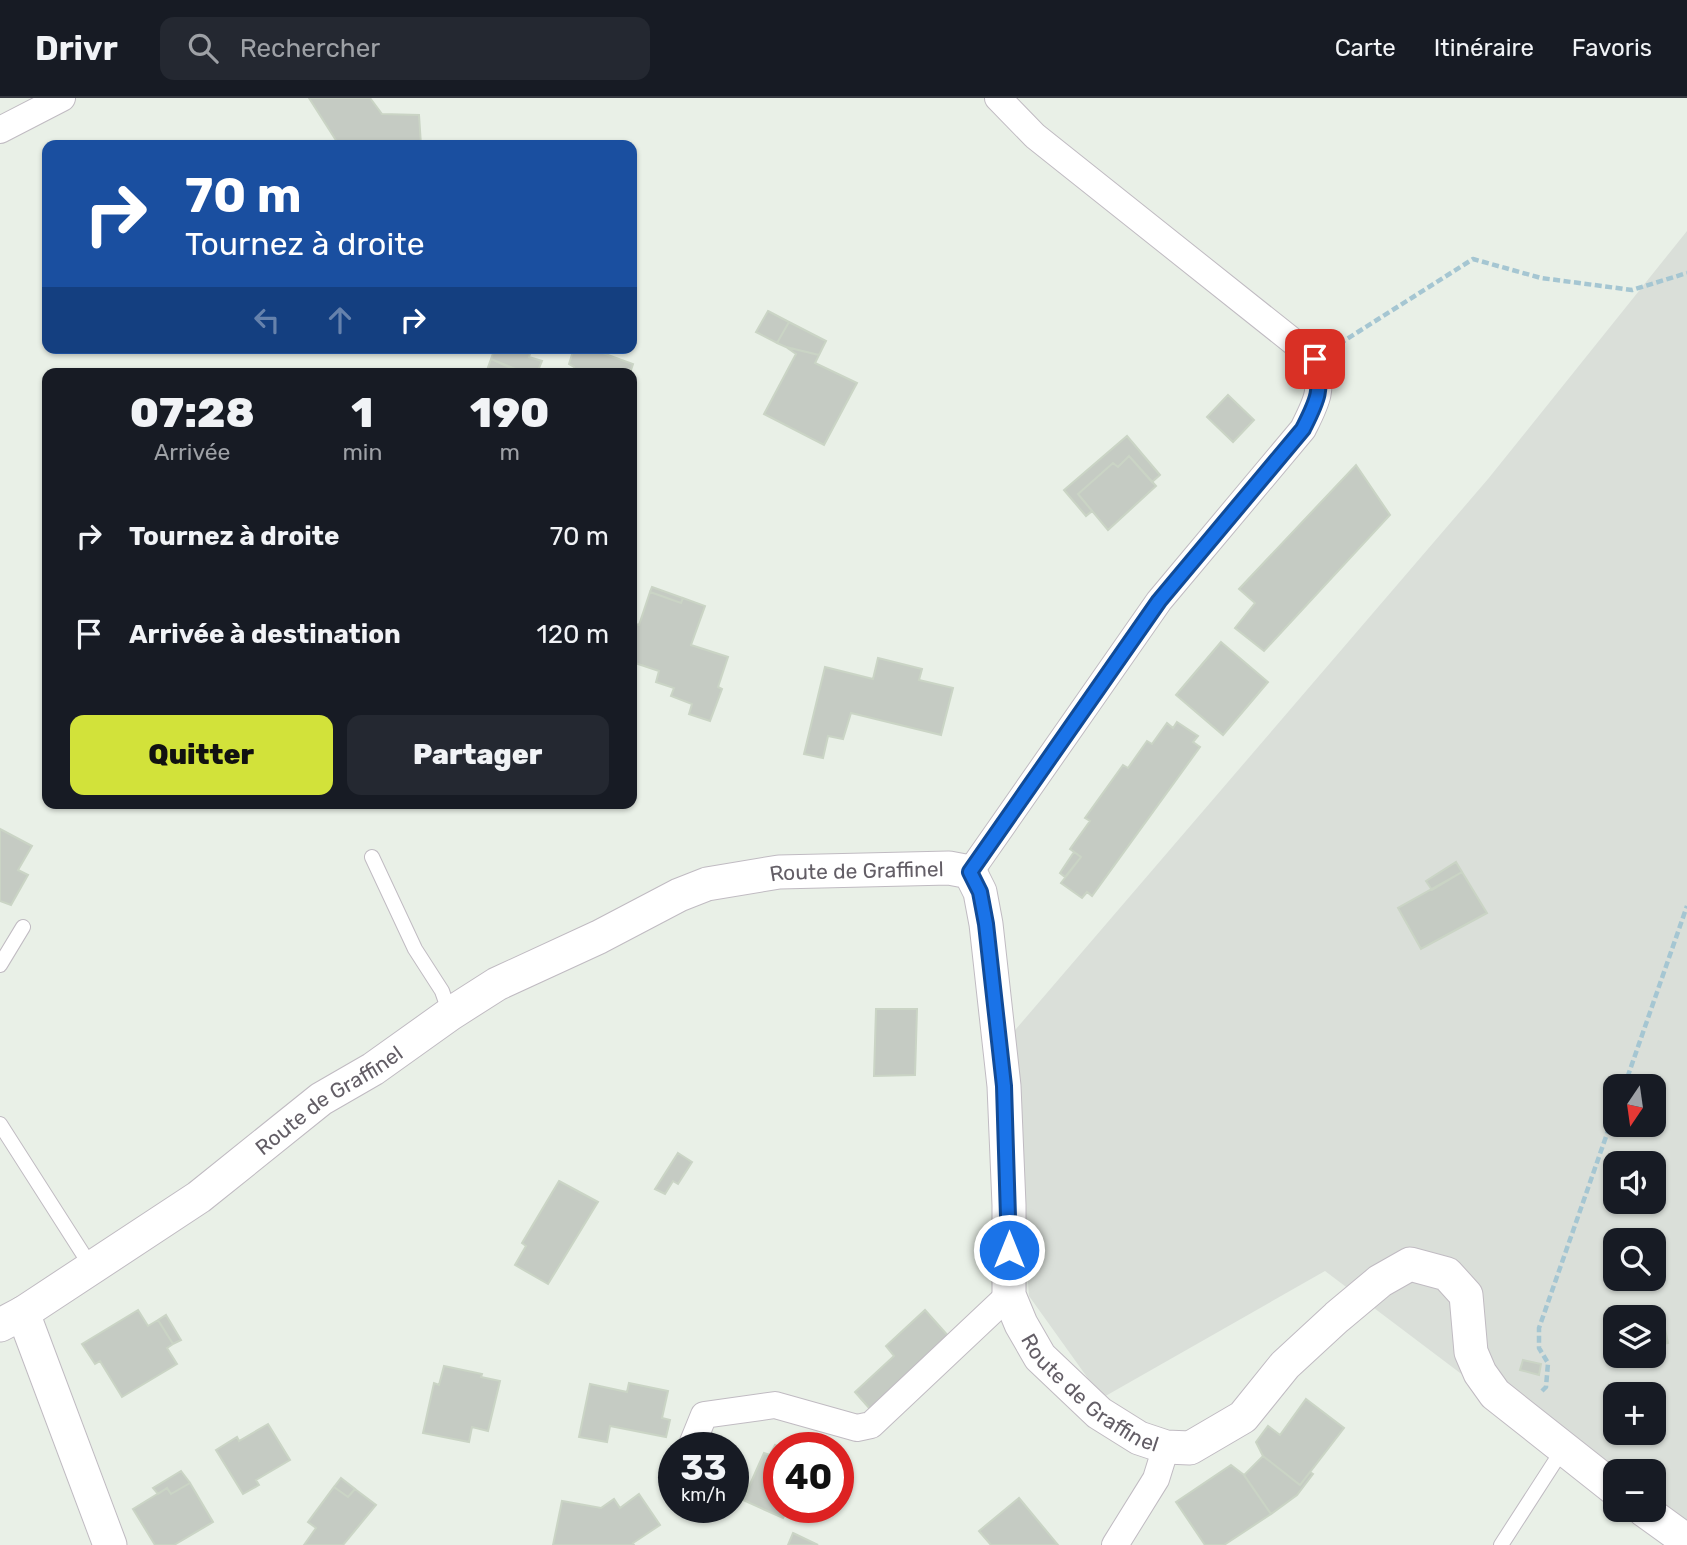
<!DOCTYPE html>
<html lang="fr">
<meta charset="utf-8">
<style>
:root{--surface:#171b24;--page:#242831;--text:#f1f3f6;--muted:#9ea1a6;--line:#363941;--accent:#d2e23a}
body{margin:0;font-family:Rubik,sans-serif;background:var(--page);color:var(--text);height:100vh;display:flex;flex-direction:column;font-size:26px;white-space:nowrap}
*{box-sizing:border-box;margin:0}
p{font-size:23px;color:var(--muted)}
.icon{flex:none;width:38px;height:38px;fill:none;stroke:currentColor;stroke-width:2;stroke-linecap:round;stroke-linejoin:round}
.map{position:relative;flex:1;overflow:hidden}
.drawer{position:absolute;left:42px;top:270px;width:595px;height:441px;display:flex;flex-direction:column;background:var(--surface);border-radius:14px;box-shadow:0 2px 5px #0004}
.drawer>*{flex:none}
.guide{position:absolute;left:42px;top:42px;width:595px;height:214px;border-radius:14px;box-shadow:0 2px 5px #0004;background:#1a4fa0;color:#fff;overflow:hidden}
.needle{width:46px;rotate:193deg}
.controls{position:absolute;left:1603px;top:976px;display:grid;gap:14px}
.controls a{display:grid;place-items:center;width:63px;height:63px;border-radius:14px;background:var(--surface);box-shadow:0 2px 5px #0004;font-size:35px}
.speed{position:absolute;left:658px;top:1334px;display:flex;gap:14px;font-size:35px;font-weight:700;text-align:center}
.speed>*{display:grid;place-content:center;width:91px;height:91px;border-radius:50%;background:var(--surface);box-shadow:0 2px 5px #0004;line-height:1}
.speed small{font-size:18px;font-weight:400}
.speed .limit{border:10px solid #d22;background:#fff;color:#111}
.pin{position:absolute;display:grid;place-items:center;width:60px;height:60px;color:#fff;margin:-30px;border-radius:14px;box-shadow:0 4px 10px #0006}
.me{position:absolute;width:77px;margin:-38px;rotate:0deg;stroke-linejoin:round;filter:drop-shadow(0 0 5px #0008)}
.turn{display:flex;align-items:center;gap:24px;height:147px;padding:0 28px;font-size:32px}
.turn .icon{width:91px;height:91px;stroke-width:2.5}
.turn b{display:block;font-size:49px;line-height:60px}
.lanes{display:flex;align-items:center;height:66px;padding:0 28px;background:#0003;justify-content:center;gap:35px;direction:ltr}
.lanes .off{opacity:.35}
.eta{display:flex;justify-content:space-evenly;align-items:center;height:119px;text-align:center}
.eta b{font-size:42px;font-weight:800;line-height:49px}
.primary-button{display:flex;gap:14px;margin-top:auto;padding:14px 28px}
.primary-button a{flex:1;height:80px;border-radius:14px;background:var(--accent);color:#111;font-size:28px;font-weight:800;line-height:80px;text-align:center}
.primary-button a+a{background:var(--page);color:var(--text)}
ul{padding:0;list-style:none}
li{display:flex;align-items:center;gap:21px;height:98px;padding:0 28px}
li div{flex:1}
li b{display:block;font-size:26px}
li em{font-style:normal}
header{display:flex;align-items:center;gap:42px;box-sizing:border-box;height:98px;padding:0 35px;background:var(--surface);border-bottom:2px solid var(--line)}
header strong{font-size:33px}
nav{display:flex;gap:38px;margin-inline-start:auto;font-size:24px}
.search{width:490px;height:63px;background:var(--page);display:flex;align-items:center;gap:18px;box-sizing:border-box;padding:0 24px;border-radius:14px;color:var(--muted);font-size:26px}
.map>svg:first-child{display:block}
.industrial{fill:#dadfd9;fill-rule:evenodd}
.building{fill:#c5cbc3;stroke:#cad4c5;stroke-width:2}
.lines{fill:none;stroke-linecap:round;stroke-linejoin:round}
.service-casing{stroke:#c0bbc2;stroke-width:16}
.minor-casing{stroke:#c0bbc2;stroke-width:28}
.tertiary-casing{stroke:#c0bbc2;stroke-width:35}
.path{stroke:#a5c6d2;stroke-width:4.5;stroke-dasharray:7 3.5;stroke-linecap:butt}
.service{stroke:#fff;stroke-width:14}
.minor{stroke:#fff;stroke-width:26}
.tertiary{stroke:#fff;stroke-width:33}
.route-casing{stroke:#114b97;stroke-width:18}
.route{stroke:#1a73e8;stroke-width:12}
.labels{text-anchor:middle;dominant-baseline:central;stroke-width:7;stroke-linejoin:round;paint-order:stroke}
.street-label{font-size:21px;fill:#635e66;stroke:#fff}
</style>
<header>
<strong>Drivr</strong>
<div class="search"><svg class="icon" aria-label="search" viewBox="0 0 24 24"><circle cx="10" cy="10" r="6"/><path d="M15 15l6 6"/></svg>Rechercher</div>
<nav><a>Carte</a><a>Itinéraire</a><a>Favoris</a></nav>
</header>
<div class="map">
<svg width="1687" height="1447" viewBox="0 0 1687 1447">
<rect width="100%" height="100%" fill="#e9f0e7"/>
<!-- industrial -->
<path class="industrial" d="M1687,133v1313l-33,-34v-38h-39v18l-290,-219 -223,127 -73,-102 -19,-260 478,-557zM1615,989h39v38h-39zM1615,1066h39v38h-39zM1615,1143h39v38h-39zM1615,1220h39v38h-39zM1615,1297h39v38h-39z"/>
<!-- building -->
<path class="building" d="M309,0h61l12,16 37,1 2,30h-82z
M768,213l21,11 -12,21 -21,-11z
M789,224l37,19 -7,14 -33,-8 -9,-4z
M786,249l33,8 -4,8 42,20 -33,62 -60,-31 32,-60z
M495,250h37l-3,9 13,4 -5,12h-15l-31,-14z
M574,250h15l44,16 -3,9h-58l2,-6 -5,-3z
M491,261l32,13 -1,1h-36z
M1228,297l26,25 -21,22 -26,-25z
M1127,338l33,39 -8,7 -23,-26 -11,11 -5,-4 -35,31 14,17 -6,5 -22,-26z
M1129,358l27,30 -48,44 -30,-36 35,-31 5,4z
M1356,367l34,50 -126,136 -29,-23 20,-25 -16,-14z
M652,489l31,11 -2,5 -31,-11z
M650,494l31,11 2,-5 22,8 -14,39 37,12 -10,30 4,2 -12,32 -21,-7 3,-10 -21,-8 3,-8 -18,-6 3,-11 -27,-9v-26l4,-12 3,1z
M1221,544l47,40 -45,53 -47,-40z
M878,560l44,11 -3,11 34,8 -12,47 -90,-22 -8,26 -15,-3 -5,22 -19,-4 21,-87 48,12z
M1177,624l21,14 -5,6 7,5 -108,149 -5,-4 -5,6 -21,-15 20,-26 -11,-8 20,-28 -5,-3 38,-53 5,3 19,-27 5,3 15,-21 6,5z
M0,731l32,17 -14,24 10,5 -17,30 -11,-4z
M1074,754l7,5 -16,20 -5,-4z
M1456,764l6,10 -30,18 -6,-9z
M1462,774l25,41 -66,36 -23,-41z
M876,911h41l-2,66 -41,1z
M678,1055l14,9 -14,22 -5,-3 -8,13 -10,-5z
M559,1083l39,21 -50,82 -33,-19 11,-19 -4,-3z
M138,1212l10,16 10,-6 15,24 -6,4 10,16 -55,33 -22,-36 -5,3 -13,-20z
M925,1212l25,28 -80,71 -15,-17 39,-36 -8,-10z
M166,1217l15,25 -8,4 -15,-24z
M1663,1222l5,23 -8,2 -6,-24z
M1523,1262l18,4 -2,11 -19,-5z
M444,1268l38,8 -1,3 19,4 -12,50 -16,-4 -3,15 -46,-9 11,-50 5,2z
M629,1285l39,8 -6,27 8,2 -4,17 -56,-11 -3,16 -28,-5 11,-53 37,8z
M1306,1301l38,29 -44,57 -37,-29 -7,-14 12,-16 12,9z
M268,1326l22,36 -34,20 3,5 -16,9 -27,-44 21,-13 2,4z
M775,1347l5,2 -1,60h10l-6,11 -40,-18 21,-47 6,2z
M1263,1358l37,29 10,-13 3,2 -16,21 -26,19 -27,-39z
M1231,1367l13,10 27,39 -47,31h-19l-29,-43z
M181,1373l9,12 -19,11 -4,-6 -9,6 -5,-6z
M341,1380l14,11 -7,8 -14,-10z
M190,1385l23,39 -39,23h-19l-22,-36 34,-21 4,6z
M334,1389l14,10 7,-8 21,16 -33,40h-39l12,-17 -8,-6z
M639,1396l21,31 -27,18 1,2h-81l9,-44 39,7 13,-9 6,9z
M1019,1400l39,47h-67l-12,-14z
M793,1435l25,12h-30z"/>
<g class="lines">
<defs>
<path id="service" d="M372,759l43,92 27,42 8,23
M0,867l23,-38
M0,1026l92,144
M1501,1447l62,-96"/>
<path id="minor" d="M0,32l62,-32
M970,774l189,-271 144,-172c14,-28 20,-38 12,-70l-280,-223 -37,-38
M691,1349l13,-32 71,-10 82,23 14,-3 138,-130
M1115,1447l41,-66 10,-32"/>
<g id="tertiary">
<path d="M23,1215l87,232"/>
<path id="s1" d="M0,1227l23,-12 176,-116 122,-98 52,-30 77,-55 47,-30 102,-47 80,-42 28,-11 72,-12 170,-4 21,4 10,20 6,32 18,162 5,119v90l12,29 19,33 59,56 40,25 27,9 24,1 53,-31 42,-52 52,-48 43,-36 30,-17 37,10 19,21 5,57 9,21 15,21 120,95"/>
<path d="M1644,1412l43,31"/>
</g>
</defs>
<!-- service casing -->
<use href="#service" class="service-casing"/>
<!-- minor casing -->
<use href="#minor" class="minor-casing"/>
<!-- tertiary casing -->
<use href="#tertiary" class="tertiary-casing"/>
<!-- path -->
<path class="path" d="M1339,246l134,-85 68,19 91,12 55,-17
M1624,989l63,-181
M1542,1293l4,-4 2,-24 -9,-15v-20l76,-217"/>
<!-- service -->
<use href="#service" class="service"/>
<!-- minor -->
<use href="#minor" class="minor"/>
<!-- tertiary -->
<use href="#tertiary" class="tertiary"/>
</g>
<g class="lines">
<defs>
<path id="route" d="M1009,1152l-5,-164 -18,-162 -6,-32 -10,-20 189,-271 144,-172c14,-28 20,-38 12,-70"/>
</defs>
<!-- route casing -->
<use href="#route" class="route-casing"/>
<!-- route -->
<use href="#route" class="route"/>
</g>
<g class="labels">
<!-- street labels -->
<g class="street-label">
<text stroke="none"><textPath href="#s1" startOffset="987">Route de Graffinel</textPath></text>
<text stroke="none"><textPath href="#s1" startOffset="399">Route de Graffinel</textPath></text>
<text stroke="none"><textPath href="#s1" startOffset="1659">Route de Graffinel</textPath></text>
</g>
</g>
</svg>
<div class="controls">
<a><svg class="needle" viewBox="-14 -14 28 28"><path d="M0-13l5 13h-10z" fill="#e53935"/><path d="M0 13l5-13h-10z" fill="#9ea1a6"/></svg></a>
<a><svg class="icon" aria-label="sound" viewBox="0 0 24 24"><path d="M4 9h4l5-4v14l-5-4H4zM17 9q2 3 0 6"/></svg></a>
<a><svg class="icon" aria-label="search" viewBox="0 0 24 24"><circle cx="10" cy="10" r="6"/><path d="M15 15l6 6"/></svg></a>
<a><svg class="icon" aria-label="layers" viewBox="0 0 24 24"><path d="M12 4l9 5-9 5-9-5zM3 14l9 5 9-5"/></svg></a>
<a>+</a>
<a>−</a>
</div>
<div class="speed"><div>33<small>km/h</small></div><div class="limit">40</div></div>
<div class="pin" style="left:1315px;top:261px;background:#d93025"><svg class="icon" aria-label="arrive" viewBox="0 0 24 24"><path d="M6 21V4h12l-3 4 3 4H6"/></svg></div>
<svg class="me" style="left:1009px;top:1152px" viewBox="-20 -20 40 40"><circle r="17" fill="#1a73e8" stroke="#fff" stroke-width="3"/><path d="M0-11L8 9 0 5-8 9z" fill="#fff"/></svg>
<div class="guide">
<div class="turn"><svg class="icon" aria-label="right" viewBox="0 0 24 24"><path d="M7 20v-9h11M14 6l5 5-5 5"/></svg><div><b>70 m</b>Tournez à droite</div></div>
<div class="lanes"><svg class="icon off" aria-label="left" viewBox="0 0 24 24"><path d="M17 20v-9H6M10 6l-5 5 5 5"/></svg><svg class="icon off" aria-label="ahead" viewBox="0 0 24 24"><path d="M12 20V5M6 11l6-6 6 6"/></svg><svg class="icon" aria-label="right" viewBox="0 0 24 24"><path d="M7 20v-9h11M14 6l5 5-5 5"/></svg></div>
</div>
<section class="drawer">
<div class="eta">
<div><b>07:28</b><p>Arrivée</p></div>
<div><b>1</b><p>min</p></div>
<div><b>190</b><p>m</p></div>
</div>
<ul>
<li><svg class="icon" aria-label="right" viewBox="0 0 24 24"><path d="M7 20v-9h11M14 6l5 5-5 5"/></svg><div><b>Tournez à droite</b></div><em>70 m</em></li>
<li><svg class="icon" aria-label="arrive" viewBox="0 0 24 24"><path d="M6 21V4h12l-3 4 3 4H6"/></svg><div><b>Arrivée à destination</b></div><em>120 m</em></li>
</ul>
<div class="primary-button"><a>Quitter</a><a>Partager</a></div>
</section>
</div>
